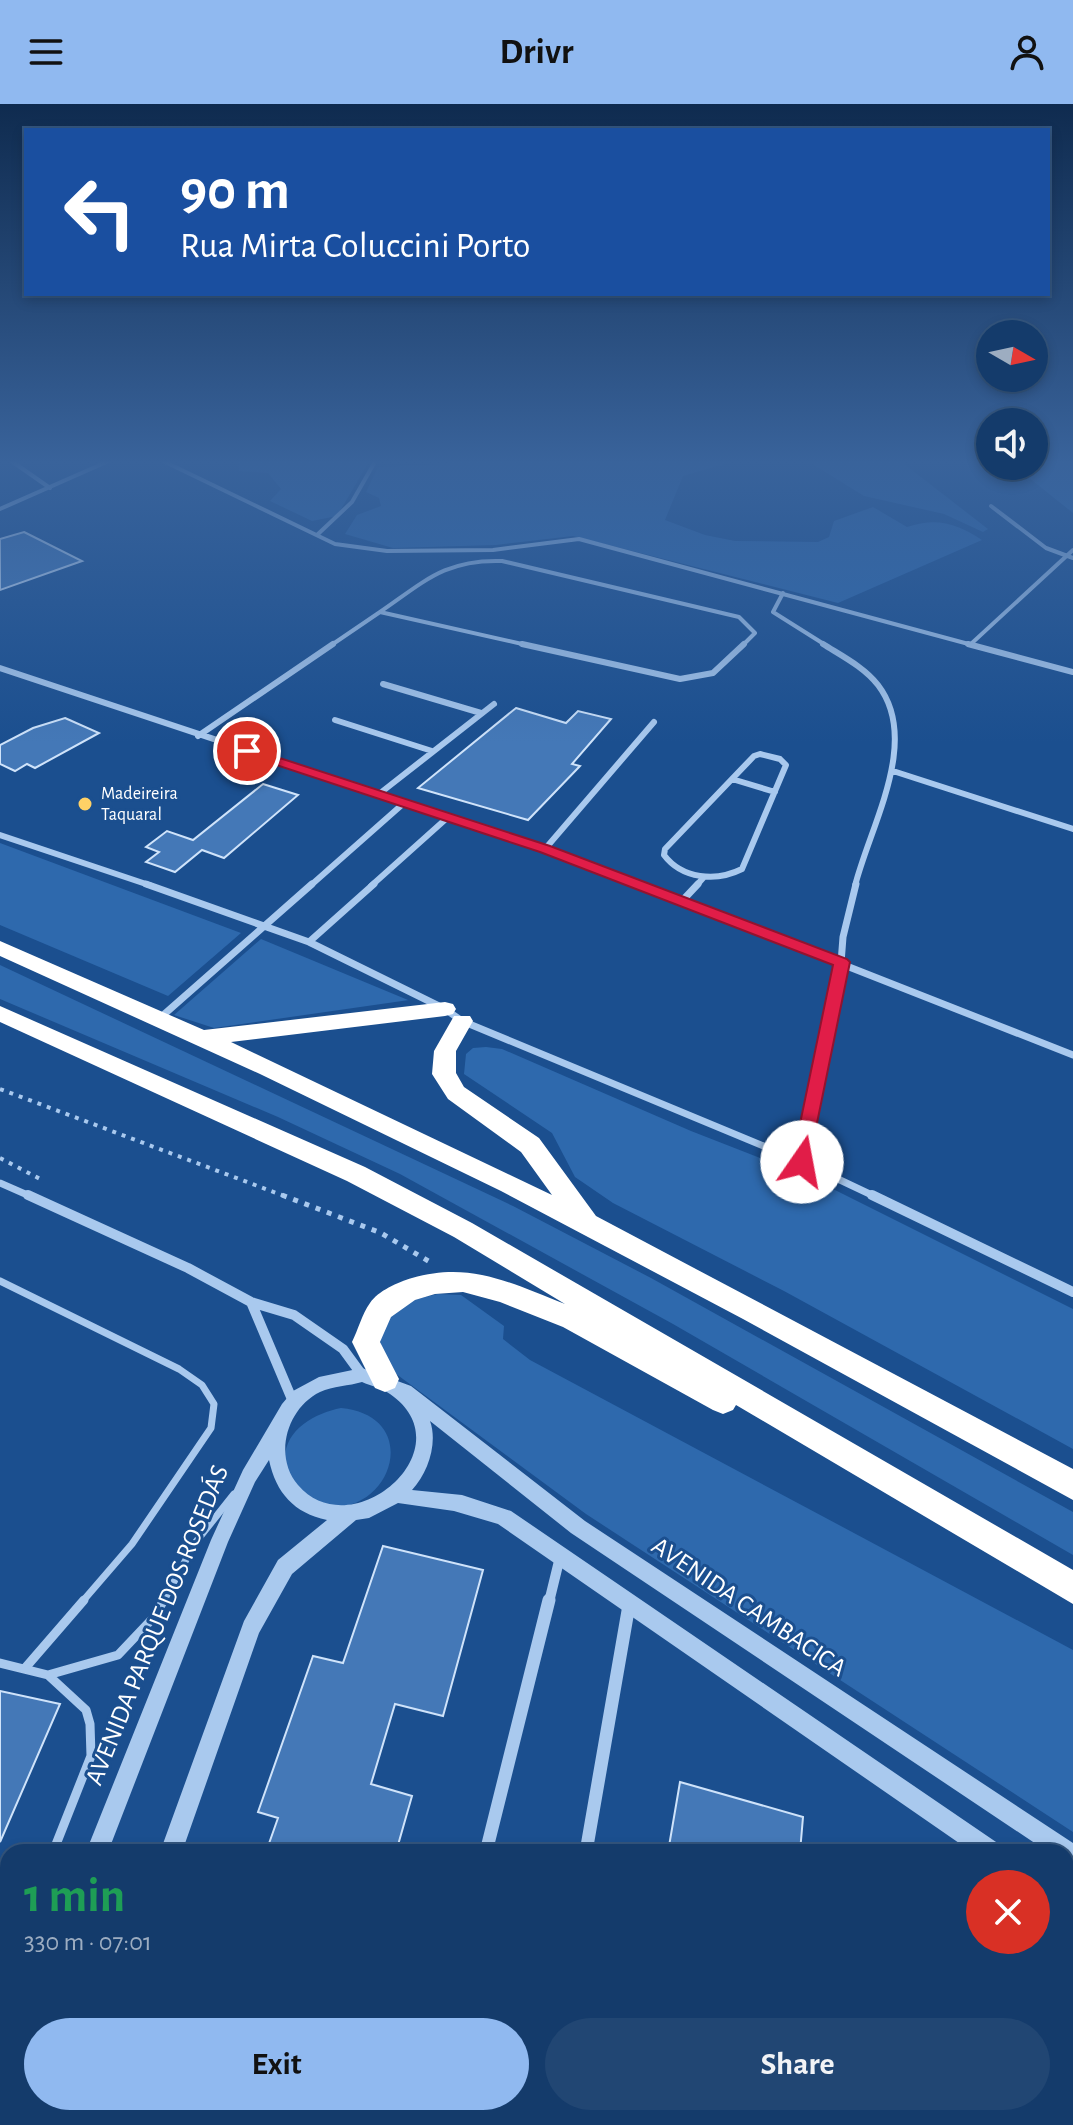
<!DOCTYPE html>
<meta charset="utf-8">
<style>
:root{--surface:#143b6b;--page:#214673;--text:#f1f3f6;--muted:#9dadc1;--line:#33557e;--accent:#90b9f0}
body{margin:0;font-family:"Alegreya Sans",sans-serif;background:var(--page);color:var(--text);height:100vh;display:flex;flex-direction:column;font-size:30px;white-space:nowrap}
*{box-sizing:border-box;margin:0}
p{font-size:26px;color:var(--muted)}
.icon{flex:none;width:44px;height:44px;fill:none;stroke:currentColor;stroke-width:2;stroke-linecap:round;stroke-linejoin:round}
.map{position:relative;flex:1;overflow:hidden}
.sheet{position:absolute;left:0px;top:1740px;width:1074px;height:282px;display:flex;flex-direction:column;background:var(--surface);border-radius:24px 24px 0 0;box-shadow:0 4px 12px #0003,0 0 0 2px var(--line)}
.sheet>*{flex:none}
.hud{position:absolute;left:24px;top:24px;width:1026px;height:168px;border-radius:0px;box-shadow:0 4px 12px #0003,0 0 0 2px var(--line);background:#1a4fa0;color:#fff;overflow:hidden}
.needle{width:52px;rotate:99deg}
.controls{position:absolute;left:976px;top:216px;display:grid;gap:16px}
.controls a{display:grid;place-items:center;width:72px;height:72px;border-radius:50%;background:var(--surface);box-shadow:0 4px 12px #0003,0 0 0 2px var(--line);font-size:40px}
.pin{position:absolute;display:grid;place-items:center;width:68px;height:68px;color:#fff;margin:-34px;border:4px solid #fff;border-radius:50%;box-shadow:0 2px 8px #0007}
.me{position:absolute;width:88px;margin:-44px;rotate:12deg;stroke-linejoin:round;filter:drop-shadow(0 0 6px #0008)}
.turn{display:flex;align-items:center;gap:28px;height:168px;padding:0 24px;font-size:36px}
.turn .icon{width:104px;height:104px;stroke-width:2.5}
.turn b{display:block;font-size:56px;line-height:68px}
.round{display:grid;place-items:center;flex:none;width:84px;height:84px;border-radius:42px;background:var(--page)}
.summary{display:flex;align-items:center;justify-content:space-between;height:136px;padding:0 24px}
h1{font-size:48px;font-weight:700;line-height:60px;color:#1e9e55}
.cta{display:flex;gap:16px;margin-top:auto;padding:16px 24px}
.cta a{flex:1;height:92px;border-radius:48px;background:var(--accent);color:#111;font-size:32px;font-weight:700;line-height:92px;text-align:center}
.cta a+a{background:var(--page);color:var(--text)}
header{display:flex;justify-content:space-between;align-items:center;height:104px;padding:0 24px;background:var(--accent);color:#111;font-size:36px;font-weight:700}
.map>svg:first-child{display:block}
.green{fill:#2e69ad}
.building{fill:#4478b7;stroke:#cfe3fa;stroke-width:2}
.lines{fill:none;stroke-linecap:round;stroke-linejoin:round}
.path-far1{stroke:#a9c9ee;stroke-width:4;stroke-dasharray:4 6;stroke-linecap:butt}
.path{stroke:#a9c9ee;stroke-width:5;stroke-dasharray:5 7;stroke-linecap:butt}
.service-far1{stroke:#a9c9ee;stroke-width:7}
.service{stroke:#a9c9ee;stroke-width:9}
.minor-far4{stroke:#a9c9ee;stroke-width:4}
.minor-far3{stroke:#a9c9ee;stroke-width:6}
.minor-far2{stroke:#a9c9ee;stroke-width:7}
.minor-far1{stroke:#a9c9ee;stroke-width:10}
.minor{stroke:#a9c9ee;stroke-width:13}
.tertiary{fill:#a9c9ee;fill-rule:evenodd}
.motorway{fill:#fff;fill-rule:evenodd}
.route{fill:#e11d48;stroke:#92132f;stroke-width:2}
.poi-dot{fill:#ffd166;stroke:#1b4f8f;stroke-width:3}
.labels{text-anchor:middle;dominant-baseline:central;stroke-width:6;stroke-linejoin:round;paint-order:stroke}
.far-poi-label{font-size:18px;fill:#fff;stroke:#1b4f8f;text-anchor:start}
.near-street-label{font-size:26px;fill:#fff;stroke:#1b4f8f}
</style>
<header><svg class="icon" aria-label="menu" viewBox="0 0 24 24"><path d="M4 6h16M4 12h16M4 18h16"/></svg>Drivr<svg class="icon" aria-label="person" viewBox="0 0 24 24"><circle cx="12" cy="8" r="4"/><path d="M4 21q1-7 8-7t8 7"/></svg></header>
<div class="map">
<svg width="1073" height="2021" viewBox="0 0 1073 2021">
<rect width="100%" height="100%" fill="#1b4f8f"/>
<!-- green -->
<path class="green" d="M239,356h131l-33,56 -25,5 -42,-20 11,-12 -13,-16 -29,-2z
M458,356h280l-55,16 -18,44 40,15 30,6 83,1 11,-5 5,-16 39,-14 34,20c29,-10 50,-4 75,13l-144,63 -265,-67 -77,9 -103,3 -48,-14 12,-19 24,-9 -2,-8 -13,-6 12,-25 70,-3z
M806,356h93l89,69 -5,3 -39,-18 -80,-18z
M1034,356h39v53l-59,-47h20z
M0,739l241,90 -73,63 -168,-71z
M261,835l147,61h1l-195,28 -40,-13z
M0,861l513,241 138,72 422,234v43l-400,-231 -273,-150 -122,-57 -278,-118z
M486,943l16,2 189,82 120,47 262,131v140l-289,-158 -171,-88 -38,-26 -23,-44 -88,-59 2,-20 7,-6z
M438,1190l23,1 43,31 -1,13 27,21 543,290v182l-487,-318 -202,-149c-13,-48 10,-62 54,-71z
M341,1304c81,8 53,104 -13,99 -12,-1 -24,-11 -34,-16 -3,-9 -9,-21 -9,-31 -1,-30 30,-47 56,-52z"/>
<!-- building -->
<path class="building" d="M24,428l58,29 -82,29v-51z
M516,604l50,15 12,-12 33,8 -39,45 8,2 -52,54 -110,-32z
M65,614l34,15 -64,35 -8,-4 -12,7 -15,-7v-19l33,-17z
M263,680l35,11 -74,63 -22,-8 -27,22 -29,-10 13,-10 -13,-5 21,-16 26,9z
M383,1442l100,24 -40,146 -48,-12 -24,80 41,12 -16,56h-130l12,-34 -20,-6 55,-156 30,7z
M0,1587l60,13 -60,138z
M680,1678l123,35 -3,35h-132z"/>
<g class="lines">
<!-- path-far1 -->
<path class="path-far1" d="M0,985l287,108
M0,1054l44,23"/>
<!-- path -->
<path class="path" d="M282,1091l99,38 49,29"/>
<!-- service-far1 -->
<path class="service-far1" d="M0,1177l179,88 23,16 12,19 -3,24 -79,116 -50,58
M163,1498l32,-59 39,-49"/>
<!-- service -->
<path class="service" d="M0,1559l48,12 38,35 4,14 1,32 -38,96
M26,1563l58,-67
M48,1571l70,-20 36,-38 10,-17
M1066,1950l7,3
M5,1967l3,-32
M891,2021l1,-7"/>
<!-- minor-far4 -->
<path class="minor-far4" d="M10,356l40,28
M161,356l174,84 52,7 106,-1 86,-11 397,107
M991,402l55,42 27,10
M0,405l111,-49
M317,431l35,-33 24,-42
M783,489l-10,19 54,34
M380,508l151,34
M380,508c44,-30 65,-53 122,-51l237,56 16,16 -13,13
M972,539l101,-93
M330,542l50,-34"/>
<!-- minor-far3 -->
<path class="minor-far3" d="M522,540l158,35 33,-6 31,-29
M823,540c19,12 41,23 55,41 43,56 -8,141 -23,201
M968,540l105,28
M0,564l545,181 98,37
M383,580l98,29
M335,616l97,31
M198,632l135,-92
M760,650l20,5 6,6 -44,104c-26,13 -60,10 -78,-14l1,-6 89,-93z
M893,667l180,58
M732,675l43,13
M379,690l115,-90
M0,731l152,51
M545,745l109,-127
M310,782l94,-83
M371,782l76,-68
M696,782l8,-9"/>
<!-- minor-far2 -->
<path class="minor-far2" d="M146,780l163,58 136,67 17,12 340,141 74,35
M638,780l435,171
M682,797l16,-17
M309,838l65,-58
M160,914l152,-134
M802,1058l37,-173 4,-52 13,-53
M0,1079l32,14"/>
<!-- minor-far1 -->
<path class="minor-far1" d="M28,1091l160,73 63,34 43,13 49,34 19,26
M872,1091l201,97
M251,1198l43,102
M549,1498l11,-45"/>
<!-- minor -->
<path class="minor" d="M486,1748l63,-252
M586,1748l43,-247
M191,2021l2,-7
M417,2021l2,-7
M537,2021l2,-7"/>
<!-- tertiary -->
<path class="tertiary" d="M362,1264l49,18 174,135 488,322v24l-7,-3v-12h-18l-477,-319 -141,-112c8,22 -2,52 -18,69l50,5 49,16 488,333 3,8h-30l-474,-328 -44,-13 -56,-8 -29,15 -13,2 -64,54 -33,59 -77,219h-22l84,-231 34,-61 49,-40c-33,-7 -51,-27 -58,-60l-14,22 -27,60 -120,310h-22l125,-312 32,-70 39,-66 11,-13 26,-14zM362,1278c9,4 20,6 28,12 78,54 -38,154 -92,91 -25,-29 -11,-77 22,-93 13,-6 29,-6 42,-10z
M1066,1788l7,3v24l-7,-3z
M8,1960v41l-8,3v-41z
M63,2014h25l-2,7h-26z"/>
<!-- motorway -->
<path class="motorway" d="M0,837l204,89 241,-28 8,2 3,5 -3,5 -8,2 -214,26 321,153 -31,-43 -73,-53 -16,-25 2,-23 20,-35h16l3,5 -17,30v22l8,14 75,51 57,78 477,253v31l-330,-181 -242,-128 -241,-117 -260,-118z
M0,902l365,161 107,56 601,347v34l-337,-199 -3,5 -10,4 -10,-4 -150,-83 -63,-25 -37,-10 -28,2 -20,6 -24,17 -11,25 19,37 -4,9 -10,4 -10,-4 -23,-46c6,-12 10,-28 18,-39 8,-12 28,-21 42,-25 59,-17 98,5 153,26l-111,-67 -107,-56 -347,-159z"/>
</g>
<!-- sky -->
<linearGradient id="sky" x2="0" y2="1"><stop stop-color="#0f2b4f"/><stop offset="0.56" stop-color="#39639b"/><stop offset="1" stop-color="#39639b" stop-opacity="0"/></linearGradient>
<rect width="1073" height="639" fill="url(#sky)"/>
<!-- route -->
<path class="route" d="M243,645h9l298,97 297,113 3,3 -42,205 -6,3 -10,-8 41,-197 -293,-113 -297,-98z"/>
<!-- markers -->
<circle class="poi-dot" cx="85" cy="700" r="8"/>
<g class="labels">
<!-- far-poi labels -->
<g class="far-poi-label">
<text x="101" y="690">Madeireira<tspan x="101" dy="21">Taquaral</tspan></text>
</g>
<!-- near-street labels -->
<g class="near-street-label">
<text transform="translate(749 1503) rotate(34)">AVENIDA CAMBACICA</text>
<text transform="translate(157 1521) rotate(-68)">AVENIDA PARQUE DOS ROSEDÁS</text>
</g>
</g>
</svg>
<div class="controls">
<a><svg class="needle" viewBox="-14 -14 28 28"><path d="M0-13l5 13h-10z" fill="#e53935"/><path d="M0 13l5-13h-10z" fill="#9dadc1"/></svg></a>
<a><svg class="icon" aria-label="sound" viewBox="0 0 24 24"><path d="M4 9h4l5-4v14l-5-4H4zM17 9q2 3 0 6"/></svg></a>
</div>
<div class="pin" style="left:247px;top:647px;background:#d93025"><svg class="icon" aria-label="arrive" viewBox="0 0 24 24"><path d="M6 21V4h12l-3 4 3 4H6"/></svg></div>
<svg class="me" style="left:802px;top:1058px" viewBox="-20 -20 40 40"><circle r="19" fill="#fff"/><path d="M0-13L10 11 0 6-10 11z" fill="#e11d48"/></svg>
<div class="hud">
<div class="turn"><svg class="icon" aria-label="left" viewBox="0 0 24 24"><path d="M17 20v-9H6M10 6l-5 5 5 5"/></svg><div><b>90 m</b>Rua Mirta Coluccini Porto</div></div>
</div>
<section class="sheet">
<div class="summary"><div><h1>1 min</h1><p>330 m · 07:01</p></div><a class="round" style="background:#d93025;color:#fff"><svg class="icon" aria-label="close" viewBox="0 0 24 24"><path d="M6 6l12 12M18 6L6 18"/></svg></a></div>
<div class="cta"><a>Exit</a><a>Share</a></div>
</section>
</div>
